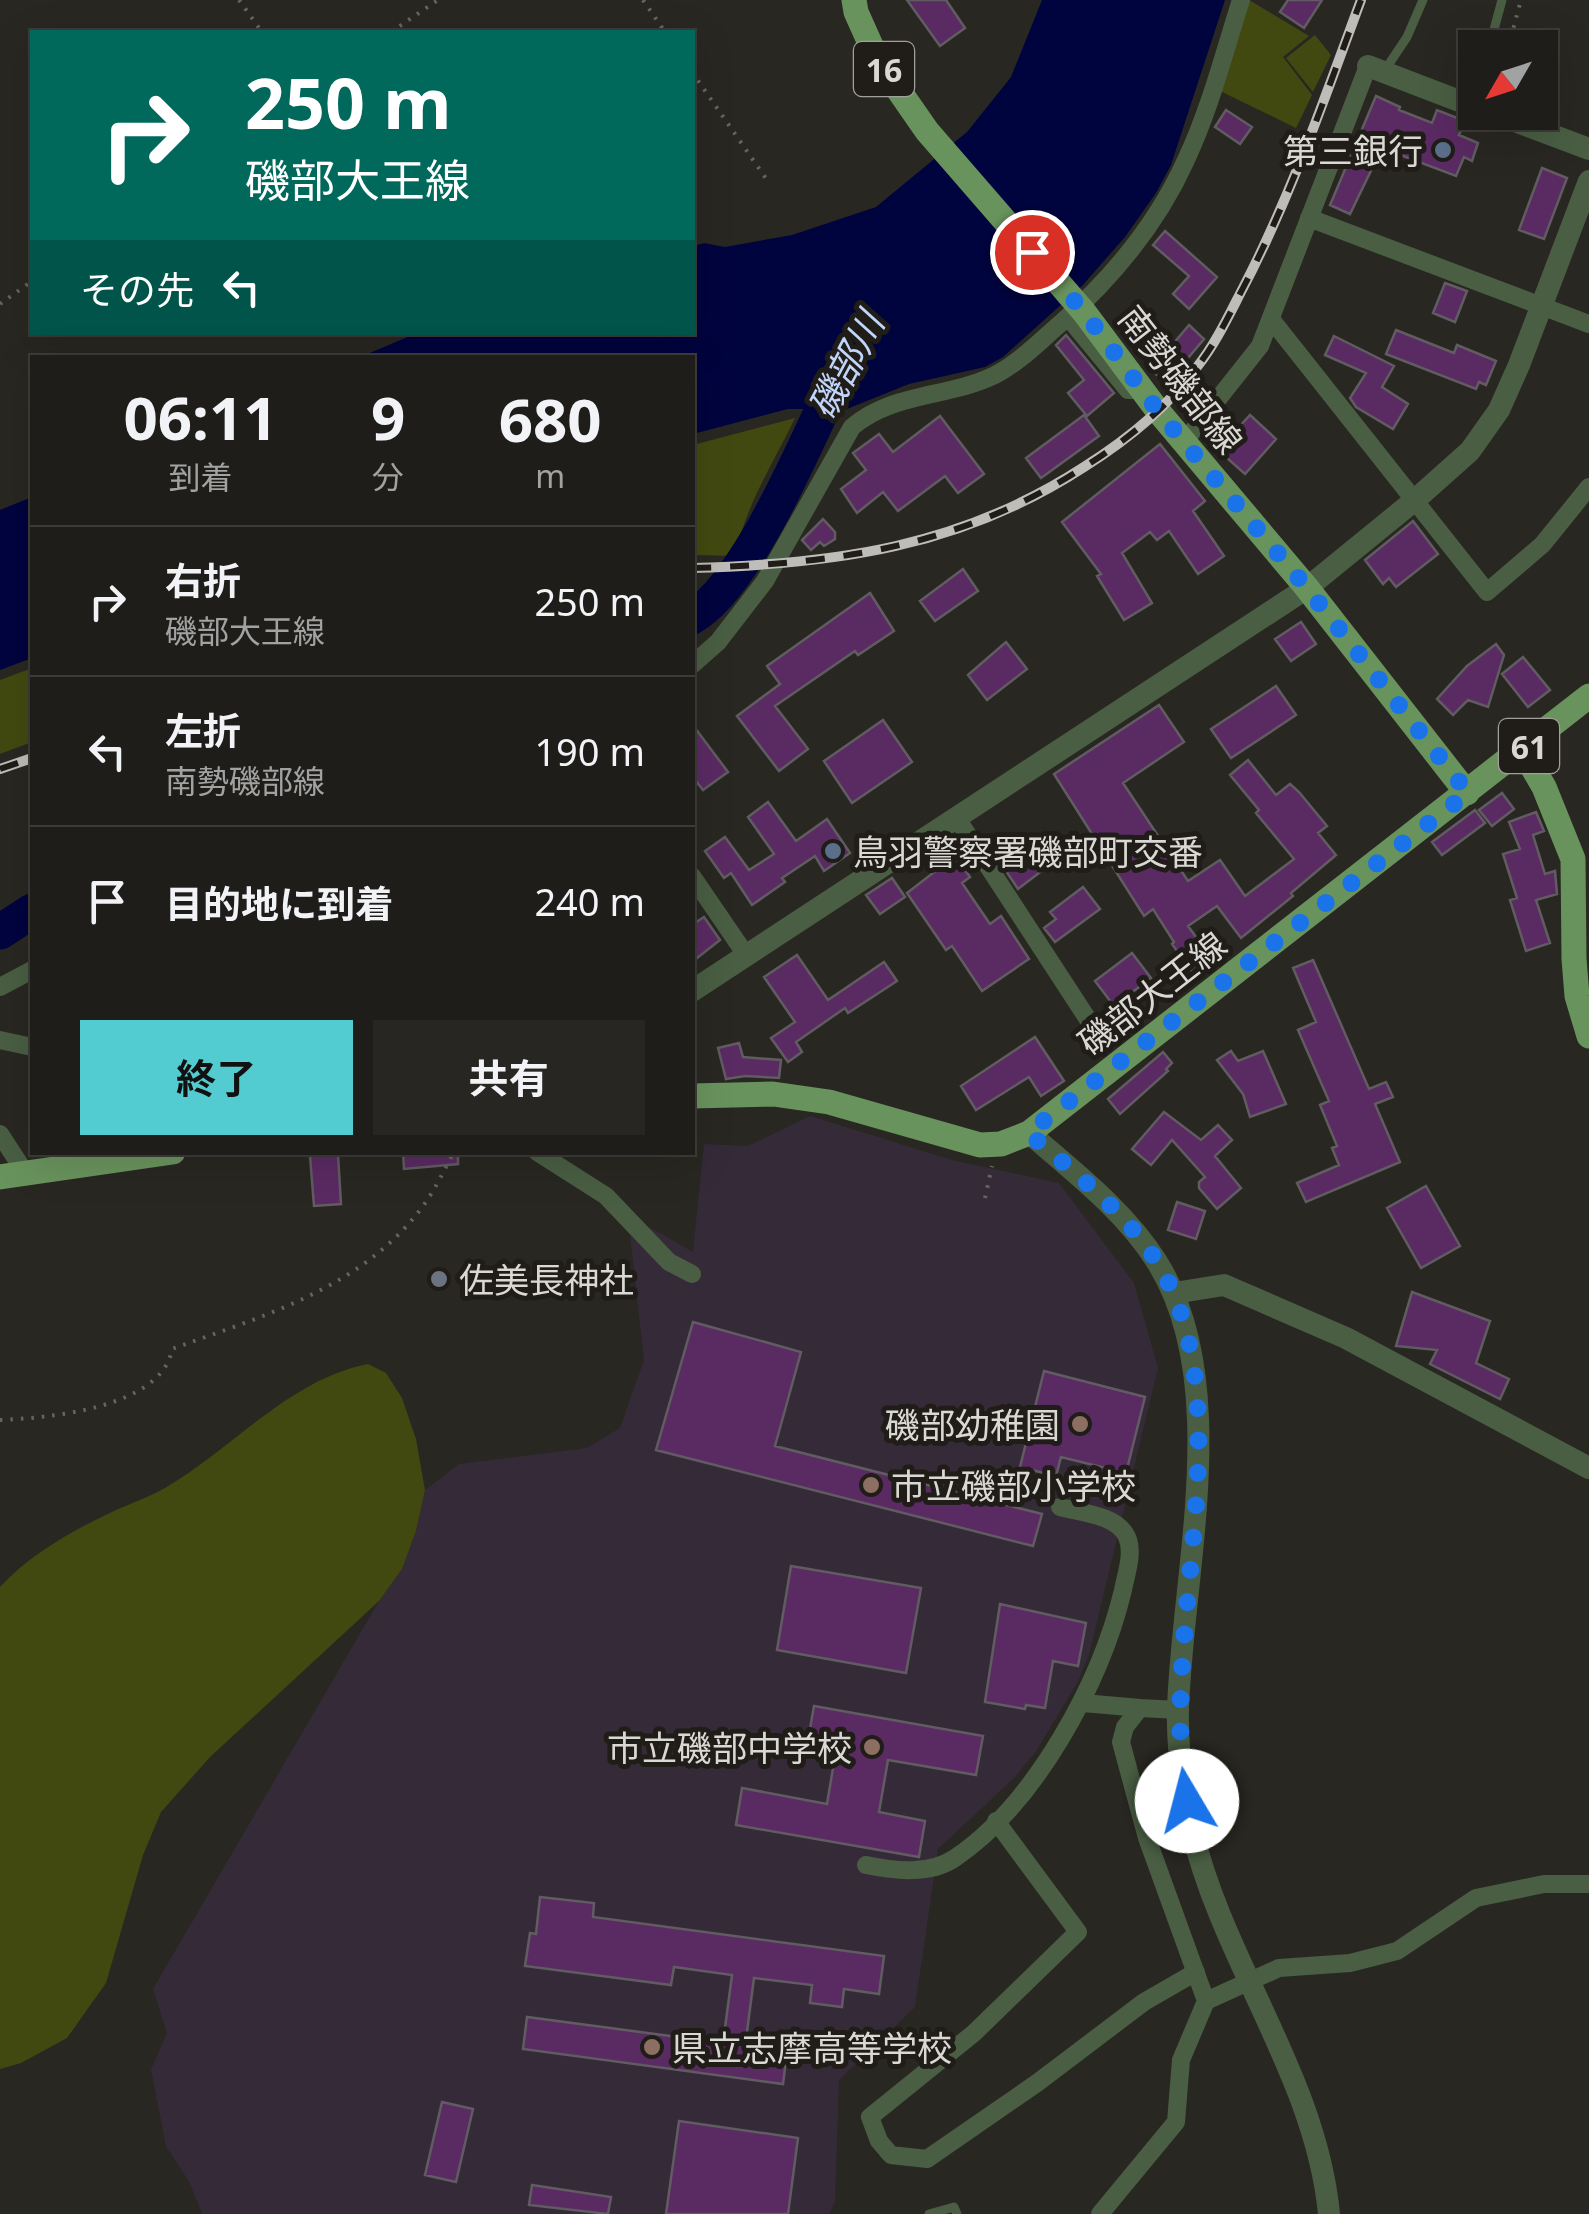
<!DOCTYPE html>
<html lang="ja">
<meta charset="utf-8">
<style>
:root{--surface:#1f1d19;--page:#272622;--text:#f1f3f6;--muted:#a1a2a2;--line:#3c3b38;--accent:#52ccd0}
body{margin:0;font-family:"Noto Sans","Noto Sans JP",sans-serif;background:var(--page);color:var(--text);height:100vh;display:flex;flex-direction:column;font-size:38px;white-space:nowrap}
*{box-sizing:border-box;margin:0}
p{font-size:32px;color:var(--muted)}
.icon{flex:none;width:55px;height:55px;fill:none;stroke:currentColor;stroke-width:2;stroke-linecap:round;stroke-linejoin:round}
.map{position:relative;flex:1;overflow:hidden}
.sheet{position:absolute;left:30px;top:355px;width:665px;height:800px;display:flex;flex-direction:column;background:var(--surface);border-radius:0px;box-shadow:0 10px 40px #0002,0 0 0 2px var(--line)}
.sheet>*{flex:none}
.hud{position:absolute;left:30px;top:30px;width:665px;height:305px;border-radius:0px;box-shadow:0 10px 40px #0002,0 0 0 2px var(--line);background:#00695c;color:#fff;overflow:hidden}
.needle{width:65px;rotate:231deg}
.tools{position:absolute;left:1458px;top:30px;display:grid;gap:20px}
.tools a{display:grid;place-items:center;width:100px;height:100px;border-radius:0px;background:var(--surface);box-shadow:0 10px 40px #0002,0 0 0 2px var(--line);font-size:50px}
.pin{position:absolute;display:grid;place-items:center;width:85px;height:85px;color:#fff;margin:-42px;border:5px solid #fff;border-radius:50%;box-shadow:0 2px 10px #0007}
.me{position:absolute;width:110px;margin:-55px;rotate:352deg;stroke-linejoin:round;filter:drop-shadow(0 0 8px #0008)}
.turn{display:flex;align-items:center;gap:35px;height:210px;padding:0 50px;font-size:45px}
.turn .icon{width:130px;height:130px;stroke-width:2.5}
.turn b{display:block;font-size:70px;line-height:85px}
.then{display:flex;align-items:center;height:95px;padding:0 50px;background:#0003;gap:20px;font-size:38px}
.eta{display:flex;justify-content:space-evenly;align-items:center;height:170px;text-align:center}
.eta b{font-size:60px;font-weight:700;line-height:70px}
.cta{display:flex;gap:20px;margin-top:auto;padding:20px 50px}
.cta a{flex:1;height:115px;border-radius:0px;background:var(--accent);color:#111;font-size:40px;font-weight:700;line-height:115px;text-align:center}
.cta a+a{background:var(--page);color:var(--text)}
ul{padding:0;list-style:none}
li{display:flex;align-items:center;gap:30px;height:150px;padding:0 50px;border-top:2px solid var(--line)}
li div{flex:1}
li b{display:block;font-size:38px}
li em{font-style:normal}
.map>svg:first-child{display:block}
.education{fill:#352a38}
.green{fill:#424910}
.water{fill:#00043e}
.lines{fill:none;stroke-linecap:round;stroke-linejoin:round}
.river{stroke:#00043e;stroke-width:35}
.building{fill:#5a2a63;stroke:#605c61;stroke-width:2.5}
.path{stroke:#67655f;stroke-width:4;stroke-dasharray:2.5 8;stroke-linecap:butt}
.service{stroke:#495e43;stroke-width:9}
.minor{stroke:#495e43;stroke-width:18}
.tertiary{stroke:#495e43;stroke-width:22}
.primary{stroke:#69935d;stroke-width:25}
.rail-casing{stroke:#bfbdb9;stroke-width:10}
.rail{stroke:#201d18;stroke-width:6;stroke-dasharray:19;stroke-linecap:butt}
.route{stroke:#1a73e8;stroke-width:18;stroke-dasharray:0 32.4}
.service-dot{fill:#5c6f8a;stroke:#201d18;stroke-width:4}
.worship-dot{fill:#6b7280;stroke:#201d18;stroke-width:4}
.education-dot{fill:#8d6e63;stroke:#201d18;stroke-width:4}
.labels{text-anchor:middle;dominant-baseline:central;stroke-width:10;stroke-linejoin:round;paint-order:stroke}
.shield{fill:#201d18;stroke:#a2a09c;stroke-width:2.5}
.shield-label{font-size:32px;font-weight:bold;fill:#dad8d4}
.poi-label{font-size:35px;fill:#dad8d4;stroke:#201d18;text-anchor:start}
.street-label{font-size:35px;fill:#dad8d4;stroke:#201d18}
.water-label{font-size:38px;font-style:italic;fill:#c1d4f9;stroke:#201d18}
</style>
<div class="map">
<svg width="1589" height="2214" viewBox="0 0 1589 2214">
<rect width="100%" height="100%" fill="#292721"/>
<!-- education -->
<path class="education" d="M810,1116l142,44 107,23 75,100 24,85 -69,287 -12,28 -40,67 -22,27 -77,72 -23,158 -76,73 -4,122 -6,12h-627l-12,-31 -24,-37 -15,-76 16,-37 -14,-44 226,-388 23,-32 14,-38 9,-41 34,-26 128,-16 33,-20 24,-68 -16,-145 65,37 11,-108 44,2z"/>
<!-- green -->
<path class="green" d="M1249,0l60,36 -26,21 29,38 -16,33 -76,-37z
M1315,35l16,20 -18,37 -27,-34z
M795,418c-22,46 -49,86 -60,138l-42,-1v-110z
M32,668v74l-32,12v-74z
M368,1364l18,9 16,25 14,41 9,51 -9,41 -14,38 -23,32 -169,156 -49,55 -18,43 -37,128 -39,55 -46,25 -21,6v-482c30,-33 75,-58 116,-77 16,-7 33,-13 49,-22 67,-39 125,-109 203,-124z"/>
<!-- water -->
<path class="water" d="M1042,0h183l-54,165 -15,28 -31,44 -43,49 -79,71 -18,10 -76,17 -62,25h-59l-95,25 -1,-76h-334l59,-25 275,-1 1,-86 11,-3 21,4 67,-12 84,-28 91,-75 44,-55z
M32,497v161l-32,12v-160z"/>
<g class="lines">
<!-- river -->
<path class="river" d="M692,617c57,-32 120,-188 150,-250
M0,932l32,-21"/>
</g>
<!-- building -->
<path class="building" d="M907,0h39l19,28 -25,18z
M1288,0h34l-18,28 -24,-16z
M1376,96l24,11 -1,3 33,13 5,-13 28,11 -6,14 19,8 -6,18 -8,-4 -8,19 -74,-28 -32,66 -20,-9z
M1226,110l26,17 -12,17 -25,-17z
M1542,168l25,10 -23,61 -25,-9z
M1165,231l52,46 -28,32 -16,-15 16,-18 -36,-31z
M1445,283l22,8 -12,31 -22,-9z
M1189,325l15,14 -37,44 -16,-13z
M1396,330l58,23 3,-8 39,16 -10,24 -7,-3 -3,7 -90,-35z
M1066,335l48,58 -27,23 -19,-23 16,-13 -28,-35z
M1334,336l60,30 -12,21 26,17 -15,25 -37,-22 -6,-9 16,-25 -41,-18z
M1084,415l15,21 -58,42 -15,-20z
M1250,415l26,24 -31,35 -27,-24z
M940,416l44,58 -26,19 -13,-17 -47,35 -15,-19 -26,21 -16,-24 25,-19 -13,-17 26,-19 14,18z
M1160,444l45,57 -12,10 31,45 -26,18 -29,-43 -12,9 -7,-8 -28,21 30,50 -28,17 -27,-44 4,-2 -39,-52z
M823,519l12,13v7l-11,7 -4,-4 -9,8 -9,-10z
M1413,521l25,33 -42,33 -7,-9 -6,6 -18,-24z
M963,569l15,22 -43,30 -15,-20z
M870,593l24,38 -36,24 -3,-4 -80,55 33,43 -29,22 -42,-55 43,-32 -13,-18z
M1301,622l15,22 -25,17 -16,-22z
M1006,642l21,27 -40,31 -19,-25z
M1496,644l8,11 -16,52 -20,-7 -15,15 -16,-16 30,-33z
M1523,657l27,33 -22,17 -26,-33z
M1276,686l20,29 -65,43 -20,-29z
M1159,705l25,37 -61,41 65,98 32,-21 25,36 49,-37 -38,-46 3,-3 -29,-35 18,-15 28,35 14,-11 9,8 28,34 -9,7 18,22 -45,38 2,3 -52,42 -24,-32 -29,20 24,33 -19,14 -21,-29 2,-2 -21,-33 -9,7 -90,-142z
M883,720l29,42 -60,41 -28,-42z
M692,724l36,48 -25,18 -11,-14z
M1502,793l12,16 -22,17 -13,-16z
M768,802l28,39 31,-22 23,34 -26,18 -9,-15 -33,22 3,4 -33,23 -21,-32 -7,5 -19,-27 20,-14 24,33 25,-16 -26,-37z
M1475,810l10,13 -43,32 -10,-13z
M1536,812l8,19 -11,4 12,39 10,-3 2,23 -21,6 14,43 -24,8 -16,-51 7,-2 -14,-44 17,-5 -11,-27z
M1039,838l17,22 -38,29 -16,-24z
M959,861l11,16 -8,6 28,41 11,-8 28,43 -47,32 -30,-45 -6,4 -39,-57 35,-27 3,4z
M892,878l13,19 -25,17 -14,-19z
M1083,887l17,22 -45,33 -11,-14 12,-9 -6,-7z
M704,917l16,23 -28,22v-37z
M1132,953l19,25 -37,28 -19,-25z
M797,955l31,45 56,-38 13,19 -49,32 -3,-5 -49,34 6,10 -14,10 -17,-24 24,-16 -31,-45z
M1313,960l56,129 17,-7 7,15 -18,7 25,58 -94,40 -9,-19 42,-18 -7,-17 5,-2 -17,-41 9,-4 -31,-71 18,-8 -23,-54z
M1035,1037l29,44 -23,15 -12,-19 -53,33 -15,-24z
M739,1043l4,14 38,3 -2,18 -34,-2 -19,3 -8,-31z
M1231,1051l7,10 25,-10 23,53 -36,13 -7,-23 -26,-34z
M1163,1052l9,11 -6,6 2,2 -48,43 -12,-15z
M1164,1112l37,28 17,-15 14,15 -17,16 26,32 -24,21 -18,-21v-6l6,-5 -33,-37 -21,25 -19,-16z
M403,1152h55v12l-54,5z
M338,1154l3,50 -27,2 -4,-50z
M1426,1186l34,60 -39,22 -34,-60z
M1177,1202l28,9 -9,28 -28,-9z
M1412,1292l78,29 -14,42 33,16 -9,20 -70,-35 7,-14 -41,-4z
M693,1322l108,30 -26,94 267,68 -9,32 -377,-96z
M1044,1371l101,26 -19,76 -65,-16 -5,19 -36,-9z
M791,1566l130,22 -15,85 -129,-23z
M1000,1604l86,19 -8,43 -25,-5 -8,47 -19,-3 -1,4 -40,-7z
M814,1706l169,30 -7,39 -88,-15 -9,52 46,9 -6,36 -183,-32 6,-37 85,16 9,-54 -29,-4z
M540,1897l54,6 -1,14 291,39 -5,38 -35,-5 -2,18 -32,-4 2,-18 -58,-7 -9,69 42,5 -4,32 -260,-35 4,-32 196,26 9,-68 -58,-8 -3,18 -146,-19 5,-33 6,1z
M442,2102l31,7 -17,73 -31,-7z
M679,2121l119,17 -10,76h-122z
M532,2185l79,12 -3,17 -79,-9z"/>
<g class="lines">
<!-- path -->
<path class="path" d="M239,0l23,32
M643,0l22,32
M391,32l47,-32
M1508,48l13,-48
M692,72l75,108
M0,304l32,-23
M985,1198l7,-32
M0,1420c49,-2 162,-12 172,-71 91,-33 191,-61 251,-143 12,-16 21,-36 31,-54"/>
<!-- service -->
<path class="service" d="M1489,48l13,-48
M1385,70l22,-33 16,-37
M929,2214l25,-7 3,7"/>
<!-- minor -->
<path class="minor" d="M1309,218l280,106
M1068,317l60,73h4
M1271,319l216,273 55,-47 47,-58
M1184,442l76,-96 108,-280
M692,665l26,-23 47,-61 87,-154c41,-35 96,-29 143,-52 25,-13 45,-34 66,-52 51,-45 97,-101 125,-163 24,-51 38,-107 55,-160
M956,817l148,227
M692,876l54,79
M0,987l32,-17
M0,1040l32,7
M0,1134l26,40
M537,1152l69,44 63,66 23,12
M1083,1703l57,5
M996,1821l82,111 -104,101 -104,84 9,24 12,14 36,4 110,-76 107,-81 52,-30
M866,1865c29,6 64,10 89,-7 81,-55 146,-176 168,-268 3,-16 11,-37 4,-53 -10,-22 -45,-24 -67,-30
M1206,2001l73,-33 71,-5 47,-12 79,-53 68,-14h45
M1100,2214l76,-92 5,-62 25,-59 -59,-163 -26,-96 4,-15 15,-19 38,2"/>
<!-- tertiary -->
<path class="tertiary" d="M1368,66l107,41
M1491,112l98,37
M692,991l615,-403 108,-88 55,-49 29,-41 20,-45 70,-184
M1029,1133c44,38 96,78 128,129 76,121 25,312 21,447 -1,40 5,82 14,121 31,132 124,247 137,384
M1174,1293l50,-8 122,53 243,130"/>
<!-- primary -->
<path class="primary" d="M854,0l2,12 21,47 50,72 157,181 74,99 149,177 160,205
M1523,751l21,36 29,72 1,100 3,37 12,40
M692,1096l81,-2 56,8 151,43 21,-1 28,-11 560,-437
M0,1177l173,-25"/>
<defs>
<path id="rail" d="M692,568c144,-4 269,-21 392,-101 43,-27 83,-59 113,-100 19,-24 32,-52 46,-79 48,-92 82,-191 118,-288
M0,769l32,-11"/>
</defs>
<!-- rail casing -->
<use href="#rail" class="rail-casing"/>
<!-- rail -->
<use href="#rail" class="rail"/>
</g>
<g class="lines">
<!-- route -->
<path class="route" d="M1032,252l52,60 74,99 149,177 161,205 -440,340c45,38 97,78 129,129 91,145 -1,374 30,539"/>
</g>
<!-- markers -->
<g class="service-dot">
<circle cx="1443" cy="150" r="10"/>
<circle cx="833" cy="851" r="10"/>
</g>
<circle class="worship-dot" cx="439" cy="1279" r="10"/>
<g class="education-dot">
<circle cx="1080" cy="1424" r="10"/>
<circle cx="871" cy="1485" r="10"/>
<circle cx="872" cy="1747" r="10"/>
<circle cx="652" cy="2047" r="10"/>
</g>
<g class="labels">
<!-- shield labels -->
<g class="shield">
<rect x="854" y="42" width="60" height="54" rx="8"/>
<rect x="1499" y="719" width="60" height="54" rx="8"/>
</g>
<g class="shield-label">
<text x="884" y="69">16</text>
<text x="1529" y="746">61</text>
</g>
<!-- poi labels -->
<g class="poi-label">
<text x="1423" y="150" text-anchor="end">第三銀行</text>
<text x="853" y="851">鳥羽警察署磯部町交番</text>
<text x="459" y="1279">佐美長神社</text>
<text x="1060" y="1424" text-anchor="end">磯部幼稚園</text>
<text x="891" y="1485">市立磯部小学校</text>
<text x="852" y="1747" text-anchor="end">市立磯部中学校</text>
<text x="672" y="2047">県立志摩高等学校</text>
</g>
<!-- street labels -->
<g class="street-label">
<text transform="translate(1181 379) rotate(52)">南勢磯部線</text>
<text transform="translate(1152 993) rotate(-38)">磯部大王線</text>
</g>
<!-- water labels -->
<g class="water-label">
<text transform="translate(845 365) rotate(-62)">磯部川</text>
</g>
</g>
</svg>
<div class="tools">
<a><svg class="needle" viewBox="-14 -14 28 28"><path d="M0-13l5 13h-10z" fill="#e53935"/><path d="M0 13l5-13h-10z" fill="#a1a2a2"/></svg></a>
</div>
<div class="pin" style="left:1032px;top:252px;background:#d93025"><svg class="icon" aria-label="arrive" viewBox="0 0 24 24"><path d="M6 21V4h12l-3 4 3 4H6"/></svg></div>
<svg class="me" style="left:1187px;top:1801px" viewBox="-20 -20 40 40"><circle r="19" fill="#fff"/><path d="M0-13L10 11 0 6-10 11z" fill="#1a73e8"/></svg>
<div class="hud">
<div class="turn"><svg class="icon" aria-label="right" viewBox="0 0 24 24"><path d="M7 20v-9h11M14 6l5 5-5 5"/></svg><div><b>250 m</b>磯部大王線</div></div>
<div class="then">その先<svg class="icon" aria-label="left" viewBox="0 0 24 24"><path d="M17 20v-9H6M10 6l-5 5 5 5"/></svg></div>
</div>
<section class="sheet">
<div class="eta">
<div><b>06:11</b><p>到着</p></div>
<div><b>9</b><p>分</p></div>
<div><b>680</b><p>m</p></div>
</div>
<ul>
<li><svg class="icon" aria-label="right" viewBox="0 0 24 24"><path d="M7 20v-9h11M14 6l5 5-5 5"/></svg><div><b>右折</b><p>磯部大王線</p></div><em>250 m</em></li>
<li><svg class="icon" aria-label="left" viewBox="0 0 24 24"><path d="M17 20v-9H6M10 6l-5 5 5 5"/></svg><div><b>左折</b><p>南勢磯部線</p></div><em>190 m</em></li>
<li><svg class="icon" aria-label="arrive" viewBox="0 0 24 24"><path d="M6 21V4h12l-3 4 3 4H6"/></svg><div><b>目的地に到着</b></div><em>240 m</em></li>
</ul>
<div class="cta"><a>終了</a><a>共有</a></div>
</section>
</div>
